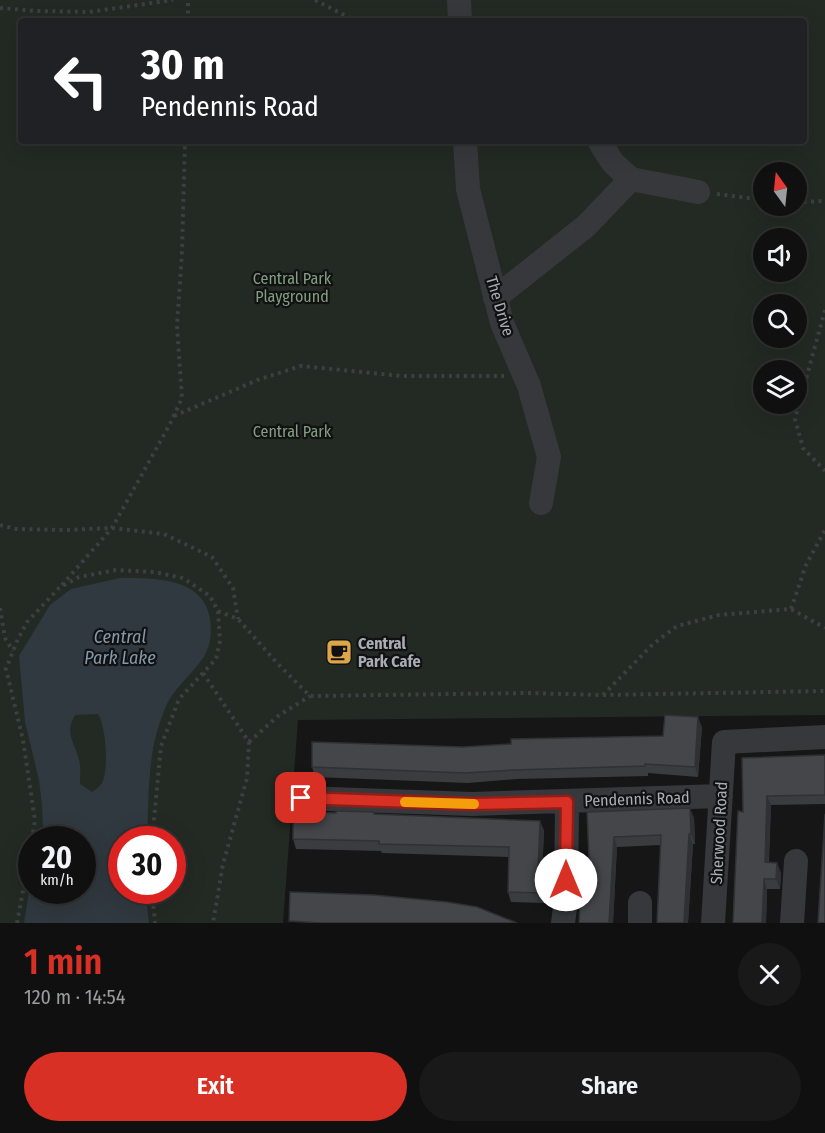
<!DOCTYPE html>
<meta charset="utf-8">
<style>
:root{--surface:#101011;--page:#19191a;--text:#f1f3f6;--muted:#9c9d9f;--line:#303031;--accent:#d93025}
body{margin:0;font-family:"Fira Sans Condensed",sans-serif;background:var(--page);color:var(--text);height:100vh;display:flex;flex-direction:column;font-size:22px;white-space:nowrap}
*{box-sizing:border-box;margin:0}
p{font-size:20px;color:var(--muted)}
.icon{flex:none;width:33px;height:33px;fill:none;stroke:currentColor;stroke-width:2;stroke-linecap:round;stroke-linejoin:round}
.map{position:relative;height:923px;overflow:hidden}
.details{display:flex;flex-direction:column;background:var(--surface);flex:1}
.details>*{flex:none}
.hud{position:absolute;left:18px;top:18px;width:789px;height:126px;border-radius:6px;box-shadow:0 6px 24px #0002,0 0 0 2px var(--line);background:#202124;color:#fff;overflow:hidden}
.needle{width:39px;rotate:345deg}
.controls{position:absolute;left:753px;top:162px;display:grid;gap:12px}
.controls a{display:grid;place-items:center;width:54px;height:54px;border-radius:50%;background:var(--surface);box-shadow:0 6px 24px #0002,0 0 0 2px var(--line);font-size:30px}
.speed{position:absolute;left:18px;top:826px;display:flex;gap:12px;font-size:30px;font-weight:700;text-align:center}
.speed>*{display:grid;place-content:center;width:78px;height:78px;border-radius:50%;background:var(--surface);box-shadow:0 6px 24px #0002,0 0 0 2px var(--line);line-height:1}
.speed small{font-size:15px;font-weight:400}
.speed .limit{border:9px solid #d22;background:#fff;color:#111}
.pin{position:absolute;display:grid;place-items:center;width:51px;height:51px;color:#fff;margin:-26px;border-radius:12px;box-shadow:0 3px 9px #0006}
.me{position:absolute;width:66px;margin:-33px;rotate:0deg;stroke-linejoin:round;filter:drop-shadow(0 0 4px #0008)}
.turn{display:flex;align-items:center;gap:21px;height:126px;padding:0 24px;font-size:27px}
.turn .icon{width:78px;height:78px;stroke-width:2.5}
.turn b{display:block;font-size:42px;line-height:51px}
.round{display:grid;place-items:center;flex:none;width:63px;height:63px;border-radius:32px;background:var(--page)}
.headline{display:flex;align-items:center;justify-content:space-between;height:102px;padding:0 24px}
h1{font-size:36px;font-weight:600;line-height:45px;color:var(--accent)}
.button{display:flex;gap:12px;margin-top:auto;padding:12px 24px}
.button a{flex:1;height:69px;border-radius:36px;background:var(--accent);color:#fff;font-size:24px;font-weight:600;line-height:69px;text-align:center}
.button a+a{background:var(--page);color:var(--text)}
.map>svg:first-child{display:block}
.green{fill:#222a23;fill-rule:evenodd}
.water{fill:#30393f;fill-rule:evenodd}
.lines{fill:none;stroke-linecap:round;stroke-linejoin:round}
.path{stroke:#3d3f43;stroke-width:4;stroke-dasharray:3 4.5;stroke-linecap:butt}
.minor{stroke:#37383c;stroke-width:24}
.wall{fill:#3b3c40}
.shaded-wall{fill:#303134}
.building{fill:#45464a;stroke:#303134;stroke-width:1.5}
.route-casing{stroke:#8d1f18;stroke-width:15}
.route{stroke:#d93025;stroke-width:10}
.slow{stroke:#f59e0b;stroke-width:10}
.labels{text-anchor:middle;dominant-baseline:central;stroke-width:4.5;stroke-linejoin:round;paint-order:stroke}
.park-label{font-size:16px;fill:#839f83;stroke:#111112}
.street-label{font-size:16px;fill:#a9aeb6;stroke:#111112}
.poi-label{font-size:16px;font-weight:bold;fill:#a9aeb6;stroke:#111112;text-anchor:start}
.water-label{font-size:18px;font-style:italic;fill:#849bad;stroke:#111112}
</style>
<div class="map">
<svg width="825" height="923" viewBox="0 0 825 923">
<rect width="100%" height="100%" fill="#161617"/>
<!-- green -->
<path class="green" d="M0,0h825v715l-527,5 -15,203h-283zM21,21h783v120h-783zM764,172h32v34h-32zM764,238h32v34h-32zM764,304h32v34h-32zM764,370h32v34h-32zM32,840h50v51h-50zM122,840h50v51h-50z"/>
<!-- water -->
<path class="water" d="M120,578c33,0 84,-1 90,41 2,14 1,26 -7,39 -9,14 -23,25 -32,39 -5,7 -8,17 -11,25 -13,36 -11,80 -13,118h-25v51h23l4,32h-125l7,-43 1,11h50v-51h-42l3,-11 -1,-23 -3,-26 -14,-58 -6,-66 31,-51 21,-16zM98,714c8,11 11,57 4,69 -2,3 -7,7 -10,9l-12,-8c0,-7 1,-17 -1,-24 -4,-17 -15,-26 -4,-45z"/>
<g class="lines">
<!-- path -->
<path class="path" d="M315,0l41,21
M0,8l36,3 53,1 84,-12
M188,21v-21
M717,194l47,6
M796,202l29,-1
M825,310l-30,109 8,29 22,23
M174,416l86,-37 41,-13 100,10h103
M0,525l16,4 50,1 46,-2 52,6 48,23 21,31 5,31
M62,585l50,-57 58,-104 12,-26 -5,-72 5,-74 3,-111
M0,608l5,30 8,13
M791,609l15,-44 19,-35
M218,611l20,8 39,44 33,33 216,-3 77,2 222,-4
M203,673l46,69 -2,36 -24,86 -10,59
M603,695l50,-51 24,-18 42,-11 72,-6 34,19
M249,742l29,-26 32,-20
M32,840l3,-20 -12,-80 -17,-71 11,-28 10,-19 32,-34 20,-11 37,-7 38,2 29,6 27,18 8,15 2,30 -4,18 -37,40 -18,47 -9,94
M152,891l3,32
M17,923l15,-81"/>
<!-- minor -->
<path class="minor" d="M459,0l1,21
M465,141l3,48 34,134 27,63 20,71 -8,46
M599,141l14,22 18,16 67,13
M495,298l91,-72 45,-47
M301,798l171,6 249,-8
M563,923l3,-23 1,-98
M640,923v-20
M713,923l11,-181 101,-5
M792,923l4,-62"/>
</g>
<!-- wall -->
<path class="wall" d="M702,727l-4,50 -50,-4v3l-131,3 -49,4 -153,-6 -3,-10 151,-20 200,-11z
M825,755v49l-54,1 -2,57 12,11 -1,16h-13l-1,34h-33l10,-111z
M374,812l1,2 169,16 -2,45 3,8 -1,20 -33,-1 -3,-10 1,-35 -127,-4 -1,-2 -85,-2 -3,-10z
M587,812l107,6 1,26h-2l-5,79h-31l4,-78 -44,2 -4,76h-34l10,-65z"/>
<!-- shaded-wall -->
<path class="shaded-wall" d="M698,717l4,10 -4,50 -3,-10z
M767,796l4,9 -3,67 -3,-10z
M690,808l4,10 1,26 -4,-10z
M540,821l4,9 -2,45 3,8 -1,20 -4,-10 -2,-20z
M689,834l4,10 -5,79h-4z
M614,837l3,10 -4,76h-4z
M777,863l4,10 -1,16 -4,-10z
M764,879l3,10 -1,34h-4z"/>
<!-- building -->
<path class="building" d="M665,715l33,2 -3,50 -50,-3v2l-132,4 -48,3 -153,-6v-25l151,5 48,-3v-5l152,-3z
M825,755v40l-58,1 -2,66 12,1 -1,16h-12l-2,44h-29l5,-112 5,1 -1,-54z
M690,808l1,26h-2l-5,89h-27l4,-88 -47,2 -5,86h-30l3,-65h7l-2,-46z
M336,811l38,1v2l166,7 -2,52h3l-1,20 -32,-1 1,-45 -130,-3v-3l-86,-2v-27l43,1z
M825,814v109h-7z
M290,892l84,3 73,7 30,5 40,16h-197l-31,-2z"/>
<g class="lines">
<defs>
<path id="route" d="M301,798l170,6 96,-2 -1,78"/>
</defs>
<!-- route casing -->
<use href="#route" class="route-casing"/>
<!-- route -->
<use href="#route" class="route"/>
<!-- slow -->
<path class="slow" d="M405,802l69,2"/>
</g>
<!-- icons -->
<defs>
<symbol id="cafe-square" viewBox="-11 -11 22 22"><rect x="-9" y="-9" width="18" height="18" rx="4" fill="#dda648" stroke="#111112"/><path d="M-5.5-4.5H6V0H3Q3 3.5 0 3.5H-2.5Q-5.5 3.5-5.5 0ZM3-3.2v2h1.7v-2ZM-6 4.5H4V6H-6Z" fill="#111"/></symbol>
</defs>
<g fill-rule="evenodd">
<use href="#cafe-square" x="324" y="637" width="30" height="30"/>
</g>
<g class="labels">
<!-- park labels -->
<g class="park-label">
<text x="292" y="278">Central Park<tspan x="292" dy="18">Playground</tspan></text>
<text x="292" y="431">Central Park</text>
</g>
<!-- street labels -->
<g class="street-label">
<text transform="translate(500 306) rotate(73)">The Drive</text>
<text transform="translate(637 799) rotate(-2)">Pendennis Road</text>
<text transform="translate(719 833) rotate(-87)">Sherwood Road</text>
</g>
<!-- poi labels -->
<g class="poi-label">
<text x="358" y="643">Central<tspan x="358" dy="18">Park Cafe</tspan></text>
</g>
<!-- water labels -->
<g class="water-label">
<text x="120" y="637">Central<tspan x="120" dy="21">Park Lake</tspan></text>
</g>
</g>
</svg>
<div class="controls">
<a><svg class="needle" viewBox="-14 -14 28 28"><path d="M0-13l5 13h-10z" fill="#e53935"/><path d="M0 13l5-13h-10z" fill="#9c9d9f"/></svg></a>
<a><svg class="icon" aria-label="sound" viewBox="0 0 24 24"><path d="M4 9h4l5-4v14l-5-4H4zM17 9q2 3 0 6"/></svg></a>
<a><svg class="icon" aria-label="search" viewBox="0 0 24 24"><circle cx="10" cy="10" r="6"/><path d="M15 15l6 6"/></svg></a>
<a><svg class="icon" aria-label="layers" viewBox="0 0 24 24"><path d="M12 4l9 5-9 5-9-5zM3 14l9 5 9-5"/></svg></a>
</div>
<div class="speed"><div>20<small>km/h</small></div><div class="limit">30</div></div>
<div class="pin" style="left:301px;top:798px;background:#d93025"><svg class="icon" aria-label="arrive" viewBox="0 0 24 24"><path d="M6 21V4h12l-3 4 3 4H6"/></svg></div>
<svg class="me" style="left:566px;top:880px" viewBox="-20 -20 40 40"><circle r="19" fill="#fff"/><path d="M0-13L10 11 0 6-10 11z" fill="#d93025"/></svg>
<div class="hud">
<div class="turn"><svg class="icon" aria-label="left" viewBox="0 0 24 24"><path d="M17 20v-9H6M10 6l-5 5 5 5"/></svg><div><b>30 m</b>Pendennis Road</div></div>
</div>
</div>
<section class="details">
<div class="headline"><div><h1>1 min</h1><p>120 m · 14:54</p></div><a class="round"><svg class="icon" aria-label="close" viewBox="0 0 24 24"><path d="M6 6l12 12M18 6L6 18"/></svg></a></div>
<div class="button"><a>Exit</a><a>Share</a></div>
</section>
